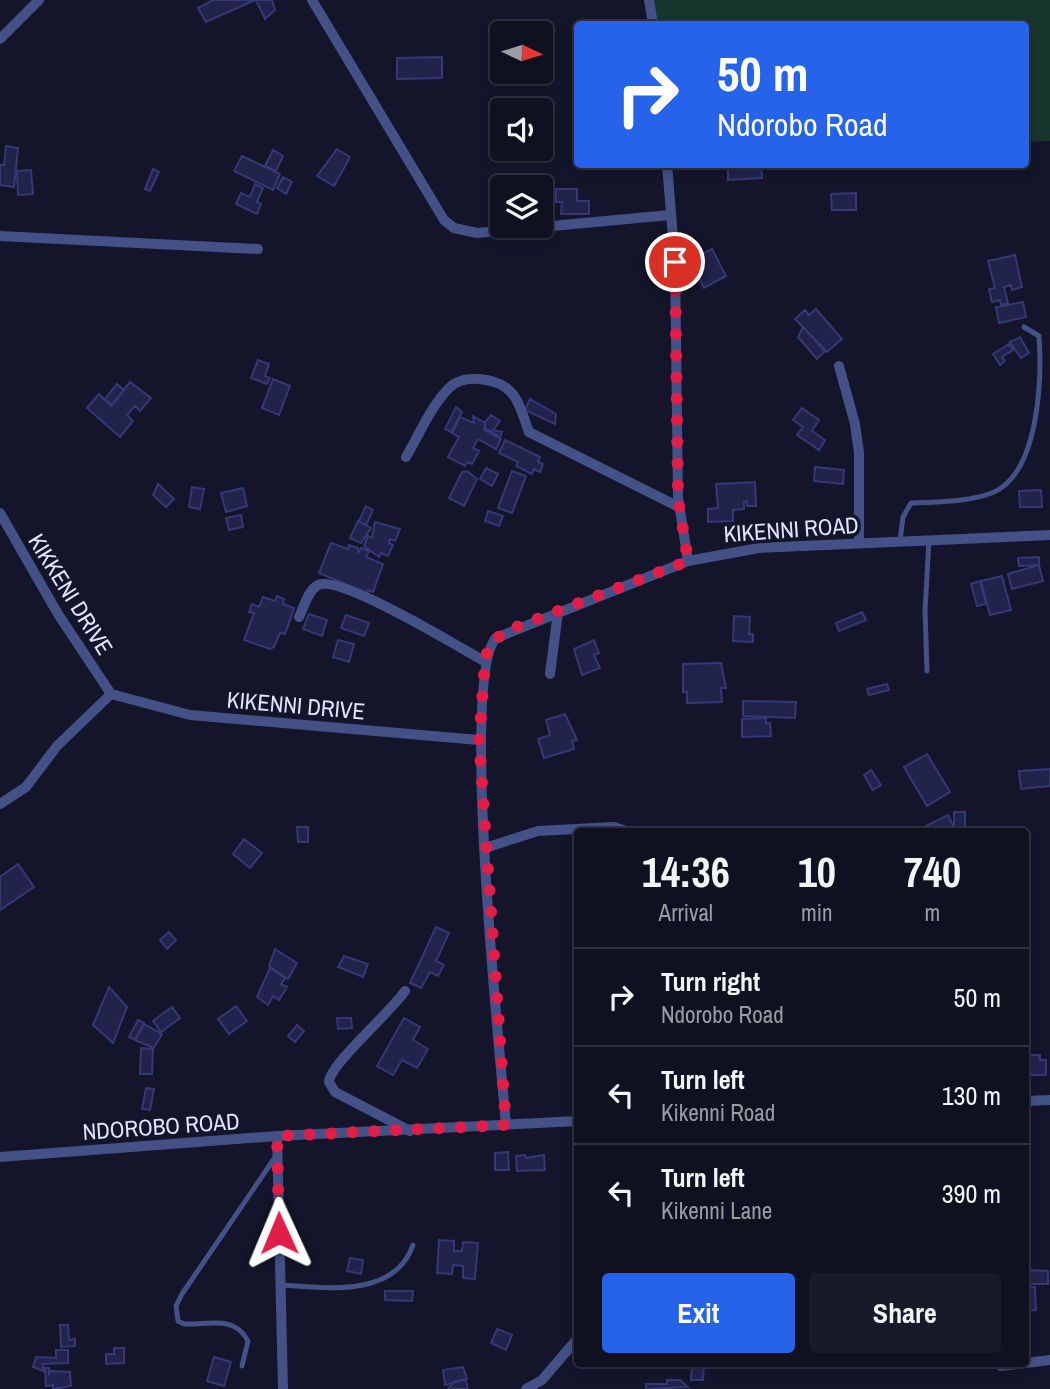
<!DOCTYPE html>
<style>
:root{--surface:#0f1020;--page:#181929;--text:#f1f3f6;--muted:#9b9da5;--line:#2f303e;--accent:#2563eb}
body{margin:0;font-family:"Archivo Narrow",sans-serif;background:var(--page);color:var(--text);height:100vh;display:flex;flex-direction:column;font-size:26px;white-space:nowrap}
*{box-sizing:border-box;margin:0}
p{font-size:23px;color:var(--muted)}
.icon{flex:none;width:38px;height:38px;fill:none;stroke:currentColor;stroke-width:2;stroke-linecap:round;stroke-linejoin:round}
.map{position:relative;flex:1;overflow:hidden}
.drawer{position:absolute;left:574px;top:828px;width:455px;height:539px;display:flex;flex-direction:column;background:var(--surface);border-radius:7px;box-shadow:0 4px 10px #0003,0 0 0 2px var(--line)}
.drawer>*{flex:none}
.top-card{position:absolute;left:574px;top:21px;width:455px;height:147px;border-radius:7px;box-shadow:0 4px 10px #0003,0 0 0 2px var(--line);background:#2563eb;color:#fff;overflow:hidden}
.needle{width:46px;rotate:94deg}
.fabs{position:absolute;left:490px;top:21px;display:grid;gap:14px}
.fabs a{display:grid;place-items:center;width:63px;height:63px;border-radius:7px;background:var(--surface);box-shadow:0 4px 10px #0003,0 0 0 2px var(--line);font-size:35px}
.pin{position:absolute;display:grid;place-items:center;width:60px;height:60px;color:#fff;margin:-30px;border:4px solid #fff;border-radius:50%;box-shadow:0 2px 7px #0007}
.me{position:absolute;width:77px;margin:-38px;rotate:359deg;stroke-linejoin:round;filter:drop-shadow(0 0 5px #0008)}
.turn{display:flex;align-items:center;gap:24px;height:147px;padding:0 28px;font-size:32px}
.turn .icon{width:91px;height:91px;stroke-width:2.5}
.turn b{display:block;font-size:49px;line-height:60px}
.eta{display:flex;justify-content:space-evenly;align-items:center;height:119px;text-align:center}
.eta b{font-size:42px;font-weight:700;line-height:49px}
.action{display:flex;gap:14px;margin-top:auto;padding:14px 28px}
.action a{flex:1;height:80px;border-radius:7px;background:var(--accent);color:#fff;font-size:28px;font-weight:700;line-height:80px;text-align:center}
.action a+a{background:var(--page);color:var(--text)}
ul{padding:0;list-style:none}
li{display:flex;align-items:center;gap:21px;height:98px;padding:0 28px;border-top:2px solid var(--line)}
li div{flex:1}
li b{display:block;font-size:26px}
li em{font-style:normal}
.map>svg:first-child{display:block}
.green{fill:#17352c}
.building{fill:#21234b;stroke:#353875;stroke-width:2}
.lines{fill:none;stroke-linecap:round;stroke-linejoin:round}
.lane{stroke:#435186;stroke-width:5}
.street{stroke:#435186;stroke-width:10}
.route{stroke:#e11d48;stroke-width:12;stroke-dasharray:0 21.6}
.labels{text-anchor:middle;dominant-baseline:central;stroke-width:7;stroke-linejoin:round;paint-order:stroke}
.street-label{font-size:23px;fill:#e0e4fd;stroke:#14152b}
</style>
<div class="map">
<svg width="1050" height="1389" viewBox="0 0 1050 1389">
<rect width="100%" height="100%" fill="#14152b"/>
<!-- green -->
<path class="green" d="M651,0h399v141l-24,1v-118h-371z"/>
<!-- building -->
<path class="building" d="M213,0h42l-49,22 -8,-14z
M256,0h16l3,10 -10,9z
M442,57v21l-45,1v-21z
M6,146l12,2 -4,39 -14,-2v-20h4z
M337,149l13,8 -16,29 -17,-10z
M273,150l10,6 -7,15 -11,-5z
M242,156l38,18 -7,16 -39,-19z
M728,164h33l1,14 -34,2z
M153,169l6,3 -9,19 -5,-2z
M31,170l2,24 -15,1 -1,-24z
M283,177l9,5 -6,12 -9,-6z
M255,184l8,4 -6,14 4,2 -4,10 -21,-10 5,-11 9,4z
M556,189h21v12h12v13h-28l1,-12h-6z
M856,193v17h-24l-1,-16z
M712,249l14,27 -22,12 -14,-28z
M1015,255l7,32 -10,3 -1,-5 -7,2 4,16 -7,2 -1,-5 -8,2 -3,-13 6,-1 -7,-27z
M1023,302l3,15 -27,6 -3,-16z
M816,309l26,30 -15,13 -32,-33 10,-9 4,5z
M803,327l22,24 -8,8 -19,-22z
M1020,337l9,16 -8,5 -11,-16z
M1009,344l4,6 -11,7 3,4 -5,4 -7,-11z
M258,360l11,4 -4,12 5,2 -3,6 -16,-6z
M273,379l17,7 -11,29 -17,-7z
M130,382l21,16 -11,13 -5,-5 -8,9 6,6 -13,16 -33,-29 12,-14 12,12z
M117,384l7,6 -12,15 -7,-6z
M530,399l26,15 -1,10 -30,-14z
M456,407l6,5 -11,20 -6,-3z
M802,408l17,12 -7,11 13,9 -6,10 -22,-15 6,-8 -10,-7z
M491,415l9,6 -7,9 9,2 -2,5 -15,-9v-6z
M473,416l12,7 -1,7 17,9 -5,10 -18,-10 -5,9 6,3 -7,13 -5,-2 -2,4 -17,-9 11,-20 -7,-4 8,-16 14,6z
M505,440l35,17 -2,5 5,2 -3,8 -6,-3 -2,5 -16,-8 2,-4 -19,-9z
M815,467l29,3 -1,14 -29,-3z
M486,468l12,6 -6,12 -12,-7z
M467,471l10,8 -13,27 -15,-8 13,-26z
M512,471l14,5 -14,37 -14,-5z
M755,482l1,24h-9v-5l-3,1v7l-11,1v11l-25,1v-13l10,-1 -2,-24z
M158,484l16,15 -8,8 -13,-12z
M192,487l12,2 -4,20 -11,-2z
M243,488l4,18 -21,6 -5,-19z
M1041,490l1,17h-22l-1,-16z
M366,506l7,4 -7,15 -7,-4z
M488,511l15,5 -4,10 -14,-5z
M241,515l2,12 -14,3 -3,-12z
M358,521l13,7 -10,15 -11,-5z
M375,522l25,7 -5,12 -5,-2 -1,4 4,2 -5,11 -7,-3 -2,4 -15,-11 4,-10 4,2z
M331,543l17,6 1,-4 9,3v6l3,-6 8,3 -3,6 17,7 -10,28 -5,-2 -1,3 -48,-20z
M1039,557v8l-20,1 -1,-8z
M1039,565l4,16 -31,8 -4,-15z
M1002,576l9,34 -21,5 -9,-34z
M980,581l6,23 -9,2 -6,-22z
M277,596l7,3 -1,5 11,4 -9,26 -5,-1 -6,14 -4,2 -26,-9 10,-27 -5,-1 3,-8 7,3 4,-10 12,4z
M862,612l4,8 -27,11 -3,-8z
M309,614l18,6 -5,16 -19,-7z
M346,615l23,8 -5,13 -23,-8z
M734,616l16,1 -1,17h4v8l-20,-1z
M338,640l16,4 -5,18 -16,-5z
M594,640l5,13 -5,2 6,13 -18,7 -8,-26z
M721,663l5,25h-5l1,14 -35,1v-11h-4v-28z
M887,684l2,6 -20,5 -2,-6z
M743,701l53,1 -1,16 -52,-2z
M565,714l12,26 -5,1 2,8 -30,9 -6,-19 12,-4 -4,-15z
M766,718v5h4l1,13 -29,1v-18z
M927,754l23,38 -23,14 -23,-39z
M1050,769v17l-29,3 -2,-18z
M871,770l10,15 -8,5 -9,-15z
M954,812h11v15h-11z
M948,815l6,13 -5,3h-33z
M297,827h11v15h-10z
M244,839l18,14 -12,15 -17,-14z
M18,864l16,23 -34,23v-33z
M436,927l13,6 -13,28 8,4 -6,11 -8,-4 -9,16 -11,-5z
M169,932l7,8 -9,9 -7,-9z
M275,949l22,14 -9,16 -19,-13z
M344,956l24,8 -5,13 -25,-10z
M270,968l15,10 -4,6 6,3 -8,13 -6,-4 -5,9 -11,-8z
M109,987l18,20 -14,36 -20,-18z
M236,1006l11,15 -18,13 -11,-15z
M172,1007l8,11 -19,14 -8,-11z
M337,1018h14l1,10 -14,1z
M404,1018l16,9 -7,13 15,9 -11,19 -15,-8 -9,15 -16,-9z
M138,1020l6,3 -9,17 -6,-3z
M144,1024l18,10 -8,14 -19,-8z
M297,1025l7,6 -9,11 -7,-6z
M141,1048l12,1 -1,25h-12z
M1026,1055h14v5h6v15h-20z
M146,1088l8,1 -4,21 -8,-1z
M508,1152l1,18h-14v-17z
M525,1155l1,3 18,-3 1,15 -28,1 -1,-15z
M439,1240l15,1v10h8l1,-9 15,1 -3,36 -12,-1v-12l-10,-1 -1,9 -15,-1z
M350,1258l13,2 -2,14 -14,-3z
M1026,1270l22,1v13h-22z
M1026,1287h9l1,23 -10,1z
M385,1291h28l-1,10 -27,-1z
M60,1325h8l1,15 6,-1v7l-14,1z
M497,1329l15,6 -6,15 -15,-7z
M114,1348h10v15l-18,1v-10h8z
M56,1350h12v13l-25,1v7l-10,-4 3,-10 20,1z
M214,1357l17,5 -7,24 -17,-5z
M692,1363h12l-1,17h-12z
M463,1367l4,12 -22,6 -2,-15z
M45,1368h4v6l2,-3 19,1 1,14 -18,3v-4l-7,1z
M465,1379l3,10h-20l6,-7z
M667,1380h13l8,7 -42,2v-5h21z"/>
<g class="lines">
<!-- lane -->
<path class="lane" d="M900,541l3,-24 8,-14c25,-1 70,-1 90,-15 38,-26 41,-111 38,-152l-15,-9
M927,671l-2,-60 4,-71
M281,1285c45,3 114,13 132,-40
M242,1366l6,-25c-13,-26 -39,-16 -64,-17l-6,-3 -2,-15 6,-12 94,-138"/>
<!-- street -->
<path class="street" d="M312,0l132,220 10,8 23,5 193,-18
M649,0l4,24
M0,39l39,-39
M667,164l8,98 3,235 10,64
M0,236l258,13
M839,366l16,58 4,29v90
M406,457c13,-22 25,-51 43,-69 8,-8 18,-10 30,-9 36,3 39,22 50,53l150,75
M0,513l58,101 53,80
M299,617c5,-10 9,-27 19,-32 22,-11 141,62 166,76
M550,674l8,-62
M111,694l79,21 289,25
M0,804l26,-17 31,-41 54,-52
M485,848l53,-17 76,-4 12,4
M405,991c-15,22 -75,73 -76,91l6,10 75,39
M1026,1101l24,-1
M506,1125c-6,-73 -46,-448 -10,-487l192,-77 71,-13 291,-13
M277,1136l6,253
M0,1157l277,-21 301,-15
M1001,1366l49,-6
M526,1389l16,-9 36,-42"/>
</g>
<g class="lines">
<!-- route -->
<path class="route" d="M279,1233l-2,-97 229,-11 -27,-385 6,-79 4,-16 17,-14 182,-70 -10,-63 -3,-236"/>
</g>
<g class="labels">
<!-- street labels -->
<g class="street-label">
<text transform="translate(791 529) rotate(-4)">KIKENNI ROAD</text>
<text transform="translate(71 594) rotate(58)">KIKKENI DRIVE</text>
<text transform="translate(296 705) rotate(5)">KIKENNI DRIVE</text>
<text transform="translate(161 1126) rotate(-4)">NDOROBO ROAD</text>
</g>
</g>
</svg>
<div class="fabs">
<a><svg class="needle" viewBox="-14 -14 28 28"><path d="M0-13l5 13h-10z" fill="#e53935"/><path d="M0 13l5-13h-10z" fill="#9b9da5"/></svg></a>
<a><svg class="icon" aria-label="sound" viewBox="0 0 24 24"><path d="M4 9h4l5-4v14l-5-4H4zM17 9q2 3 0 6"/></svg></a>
<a><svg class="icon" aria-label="layers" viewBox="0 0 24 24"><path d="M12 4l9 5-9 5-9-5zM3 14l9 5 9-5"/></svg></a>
</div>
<div class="pin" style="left:675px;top:262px;background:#d93025"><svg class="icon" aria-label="arrive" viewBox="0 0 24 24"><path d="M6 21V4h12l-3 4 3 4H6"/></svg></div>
<svg class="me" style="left:279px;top:1233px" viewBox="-20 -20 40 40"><path d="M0-17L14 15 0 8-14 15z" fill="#e11d48" stroke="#fff" stroke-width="4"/></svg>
<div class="top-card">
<div class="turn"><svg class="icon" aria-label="right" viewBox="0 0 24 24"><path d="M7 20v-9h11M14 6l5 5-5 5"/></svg><div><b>50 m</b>Ndorobo Road</div></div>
</div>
<section class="drawer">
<div class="eta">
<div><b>14:36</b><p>Arrival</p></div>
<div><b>10</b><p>min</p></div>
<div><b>740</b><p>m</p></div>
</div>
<ul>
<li><svg class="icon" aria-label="right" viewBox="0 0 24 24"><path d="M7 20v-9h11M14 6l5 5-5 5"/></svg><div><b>Turn right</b><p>Ndorobo Road</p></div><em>50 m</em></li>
<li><svg class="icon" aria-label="left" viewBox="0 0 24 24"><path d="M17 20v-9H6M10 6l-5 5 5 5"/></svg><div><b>Turn left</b><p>Kikenni Road</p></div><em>130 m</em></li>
<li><svg class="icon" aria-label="left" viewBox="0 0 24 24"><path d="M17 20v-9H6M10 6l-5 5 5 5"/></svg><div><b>Turn left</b><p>Kikenni Lane</p></div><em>390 m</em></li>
</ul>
<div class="action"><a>Exit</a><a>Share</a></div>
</section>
</div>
